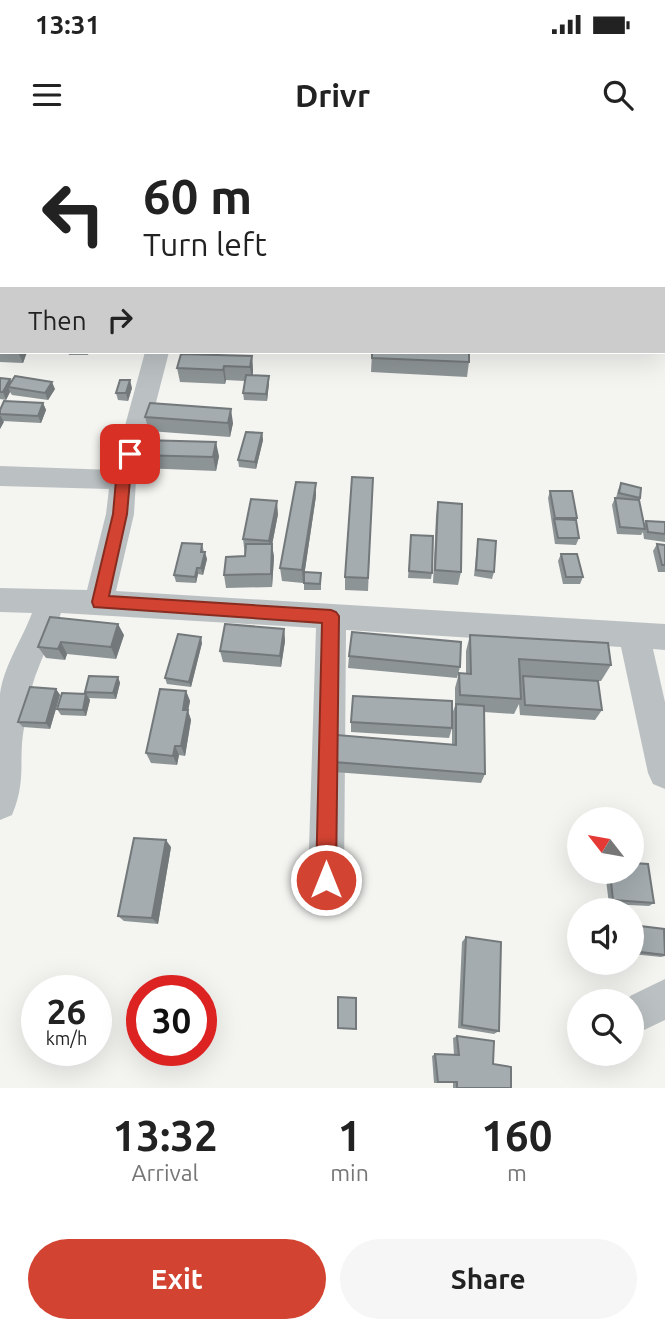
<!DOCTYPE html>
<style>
:root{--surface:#fff;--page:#f6f6f6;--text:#222;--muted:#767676;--accent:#d34331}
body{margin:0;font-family:Ubuntu,sans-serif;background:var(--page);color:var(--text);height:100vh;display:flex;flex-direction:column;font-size:26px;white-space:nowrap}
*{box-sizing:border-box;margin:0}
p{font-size:23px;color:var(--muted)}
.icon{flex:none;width:38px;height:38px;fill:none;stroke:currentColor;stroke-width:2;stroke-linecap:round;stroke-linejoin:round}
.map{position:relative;height:948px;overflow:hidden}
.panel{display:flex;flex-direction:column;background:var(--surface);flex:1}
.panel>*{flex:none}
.guide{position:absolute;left:0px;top:0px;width:665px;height:214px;box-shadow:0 7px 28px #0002;background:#fff;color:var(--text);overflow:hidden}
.needle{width:46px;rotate:301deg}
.buttons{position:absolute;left:567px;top:667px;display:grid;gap:14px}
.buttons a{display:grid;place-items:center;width:77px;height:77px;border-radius:50%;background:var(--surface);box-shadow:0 7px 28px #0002;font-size:35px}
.speed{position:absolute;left:21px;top:835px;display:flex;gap:14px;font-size:35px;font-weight:700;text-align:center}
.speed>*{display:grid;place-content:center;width:91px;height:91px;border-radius:50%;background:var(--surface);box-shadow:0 7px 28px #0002;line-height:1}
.speed small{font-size:18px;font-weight:400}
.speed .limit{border:10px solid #d22;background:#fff;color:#111}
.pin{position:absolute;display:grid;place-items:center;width:60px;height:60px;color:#fff;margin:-30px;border-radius:14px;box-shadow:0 4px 10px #0006}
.me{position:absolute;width:77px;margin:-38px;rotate:0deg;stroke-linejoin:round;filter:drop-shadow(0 0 5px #0008)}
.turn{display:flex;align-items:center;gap:24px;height:147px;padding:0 28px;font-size:32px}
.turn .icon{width:91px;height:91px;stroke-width:2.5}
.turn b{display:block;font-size:49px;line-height:60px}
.then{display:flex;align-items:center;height:66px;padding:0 28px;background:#0003;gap:14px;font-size:26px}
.eta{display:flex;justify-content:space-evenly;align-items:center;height:119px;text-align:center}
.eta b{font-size:42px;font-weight:600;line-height:49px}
.primary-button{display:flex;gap:14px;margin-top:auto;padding:14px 28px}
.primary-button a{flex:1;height:80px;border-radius:42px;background:var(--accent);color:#fff;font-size:28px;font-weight:600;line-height:80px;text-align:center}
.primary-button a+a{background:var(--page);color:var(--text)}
.status{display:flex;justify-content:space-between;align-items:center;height:49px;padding:0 35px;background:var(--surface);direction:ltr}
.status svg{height:19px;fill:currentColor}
header{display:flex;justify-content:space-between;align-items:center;height:91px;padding:0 28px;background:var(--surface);font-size:32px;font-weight:600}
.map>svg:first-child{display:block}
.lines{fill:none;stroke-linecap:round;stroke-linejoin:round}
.minor{fill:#bbc0c2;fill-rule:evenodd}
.wall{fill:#8d9496}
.shaded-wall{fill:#73787a}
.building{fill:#a4acaf;stroke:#73787a;stroke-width:2}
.route{fill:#d34331;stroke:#892c20;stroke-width:2}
</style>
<div class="status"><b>13:31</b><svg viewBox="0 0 49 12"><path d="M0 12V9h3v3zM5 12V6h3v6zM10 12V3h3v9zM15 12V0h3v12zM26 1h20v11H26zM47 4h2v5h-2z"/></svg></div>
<header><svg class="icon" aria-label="menu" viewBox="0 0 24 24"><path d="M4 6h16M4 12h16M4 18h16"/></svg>Drivr<svg class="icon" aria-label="search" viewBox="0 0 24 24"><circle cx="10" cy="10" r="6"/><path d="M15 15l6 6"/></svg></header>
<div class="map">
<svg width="665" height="948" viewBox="0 0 665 948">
<rect width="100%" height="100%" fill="#f4f4f1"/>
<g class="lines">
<!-- minor -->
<path class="minor" d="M127,0h18l-19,2z
M171,0h27l1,2h-27z
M246,0h20l-21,2z
M305,0h18l1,2h-18z
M594,0h18l-19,2z
M663,6h2v10h-2z
M0,64h2v12h-2z
M663,157h2v14h-2z
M145,212h24l-33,128 -2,34 -18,77 549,33v26l-12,-1 12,53v87l-12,-5 -5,-11 -27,-126 -275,-17 -2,250 -5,13 -13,5 -13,-5 -5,-13 8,-252 -255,-15c-6,20 -16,37 -23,56 -8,18 -10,41 -14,59 -6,32 3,52 -12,87l-12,5c0,-38 0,-90 0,-126 4,-29 22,-54 32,-81l-32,-1v-24l87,2 19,-76 3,-25 -109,-3v-20l113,4z
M665,839v41l-21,10 -12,-5v-24h-4l2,-5z"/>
</g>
<!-- wall -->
<path class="wall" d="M663,118l2,6v26l-1,3z
M0,197h2v15h25l-4,11 -23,-1z
M68,212h21l-1,3h-19z
M372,212l97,10 -2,15 -96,-5z
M252,216l1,15v4l16,1v7l-2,18 -23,-1 -1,-7 2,-12 -19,-1 -1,4 -45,-2 -3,-14z
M0,238l10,1 1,4 44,6 -7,11 -36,-5 -2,-3 -4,8 -6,-1z
M132,248l-4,13 -10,-1 -2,-7z
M43,263l3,7 -5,13 -38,-2 -3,8v-19z
M145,277l88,6 -3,14 -81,-6z
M262,293l1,7 -7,29 -17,-2 -1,-7z
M137,315l82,1 -3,15 -75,-3z
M373,338l-5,113 -23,-1v-13z
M621,343l19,15 -1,2 5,24 2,-3 19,1v20l-21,-3 -1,-7 -2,3 -24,-1 -5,-29 3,-7h1l2,-8z
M550,351l27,27 -1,3 3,17 -3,7 -21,-1 -7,-46z
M316,356l-13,87 -21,-2 -2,-13z
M438,362l23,70 -3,13 -25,-2 3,-67z
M278,374l-6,31 2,12 -2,30 -46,1 -2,-13 21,-19 -2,-17z
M411,395l21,38 -1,6 -23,-1z
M478,399l16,33 -2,7 -18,-3 3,-30z
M202,404l2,8 3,7 -4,16 -5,-1 -2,9 -20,-1 -2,-7z
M657,404l8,1v27h-7l-5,-21z
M561,414l22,23 -3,7h-17l-5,-23z
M321,433v17h-17v-7z
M50,477l74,18 -8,24 -49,-5 -2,6 -19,-2 -8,-11z
M284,489l1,12 -4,26 -58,-5 -3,-11z
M470,495l141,30 -10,16h-3l4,29 -7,10 -75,-5 -1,-11 -5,10 -30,-2 1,62 -4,9 -147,-11v-10l118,-18v-16l-3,10 -98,-6v-10l101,-8 3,-8v-18l4,-15 7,1v-23z
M202,503l-11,44 -24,-3 -2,-6z
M349,516l111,11 -3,11 -109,-10z
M118,537l2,6 -4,16 -27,-1 1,2 -4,16 -25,-1 -4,-6 29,-15 -1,-2z
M56,549l4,6 -10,34 -27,-2 -5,-5z
M186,551l4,10 -2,10 3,9 -6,36 -6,-1 -2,10 -26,-2 -5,-10z
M171,707l-13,77 -34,-3 -6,-5z
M605,732h27l22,31 -5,3 -40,-2z
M632,785l33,15v16l-4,1 -29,-3z
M466,797l33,94 -5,3 -36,-6 4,-86z
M457,896l36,28 18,24h-58v-5h-19l-2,-27 3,-2 19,1 -1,-17z"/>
<!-- shaded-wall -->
<path class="shaded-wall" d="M18,212h9l-4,11z
M252,216l1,15 -1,10 -2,-14z
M224,226l2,14 -1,4 -2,-14z
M269,236v7l-2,18 -1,-7z
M10,239l3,7 -5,1 2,5 -4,8 -3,-8z
M130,240l2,8 -4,13 -2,-8z
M52,242l3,7 -7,11 -3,-7z
M43,263l3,7 -5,13 -3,-7z
M231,269l2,14 -3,14 -2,-14z
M0,275l4,7 -4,7z
M262,293l1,7 -7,29 -1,-7z
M216,302l3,14 -3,15 -3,-14z
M316,343v13l-13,87 -1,-13z
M277,361l1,13 -6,31 2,12 -2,30 -3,-46z
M205,412l2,7 -4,16 -2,-7z
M197,428l1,6 -2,9 -1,-6z
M118,484l6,11 -8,24 -5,-12z
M284,489l1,12 -4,26 -1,-11z
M201,497l1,6 -11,44 -2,-5z
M61,502l6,12 -2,6 -7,-11z
M118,537l2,6 -4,16 -3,-6z
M56,549l4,6 -10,34 -4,-6z
M186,551l4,10 -2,10 3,9 -6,36 -4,-10 2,-36z
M86,554l4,6 -4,16 -3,-6z
M175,606l4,9 -2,10 -4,-9z
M166,700l5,7 -13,77 -6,-6z"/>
<!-- building -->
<path class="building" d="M77,0h18l-1,2h-18z
M663,84l2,1v9h-2z
M663,118l2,6v14h-2z
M0,197h2v11h-2z
M372,212h97v10l-97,-4z
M181,214l71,2 -2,11 -26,-1 -1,4 -46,-2z
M246,235l23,1 -3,18 -23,-1z
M15,236l37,6 -7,11 -37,-6z
M0,238l10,1 -7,13h-3z
M120,240h10l-4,13h-10z
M4,261l39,2 -5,13 -38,-2v-4z
M150,263l81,6 -3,14 -83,-6z
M246,292l16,1 -7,29 -17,-2z
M141,300l75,2 -3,15 -76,-2z
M352,337l21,1 -5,100 -23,-1z
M296,342l20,1 -14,87 -22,-2z
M621,343l20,5 -1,10 -21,-5z
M550,351h22l5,27h-22z
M615,358l24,2 6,29 -25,-2z
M251,359l26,2 -8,40 -26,-2z
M438,362l24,2 -1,68 -26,-2z
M554,379l22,1 3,18h-21z
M646,381l19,1v12l-17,-2z
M411,395l22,1 -1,37 -23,-2z
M478,399l18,2 -2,31 -18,-2z
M182,403l20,1 -1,8h4l-4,16h-4l-2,9 -21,-2z
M246,404h26l-1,30 -47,1 2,-18 19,-1z
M657,404l8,1v20h-3z
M561,414h16l6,23h-17z
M304,432l17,1 -1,11 -16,-1z
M50,477l68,7 -7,23 -50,-5 -3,7 -20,-2z
M225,484l59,5 -4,27 -60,-5z
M352,492l109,10 -1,25 -111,-11z
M178,494l23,3 -12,45 -24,-4z
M470,495l138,8 3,22 -92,-6 2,40 -61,-4 -1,-22 12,1z
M89,536l29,1 -5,16 -28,-1z
M523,536l75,5 4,29 -77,-5z
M30,547l26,2 -10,34 -28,-1z
M160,549l26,2 -3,19h5l-7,36h-6l-2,10 -27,-3z
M62,553l24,1 -3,16 -26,-1z
M353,556l99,5v27l-101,-6z
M456,564l28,2 1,68 -151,-12 3,-27 119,10z
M134,698l32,2 -14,78 -34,-2z
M632,723l16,1 6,39 -41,-3 -3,-28h22z
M632,785l32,4 1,26 -33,-4z
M466,797l35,5 -2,89 -37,-6z
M338,857l18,1v31l-18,-1z
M457,896l37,5 -1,23 18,3v21h-54v-6h-19l-3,-28 24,1z"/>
<!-- route -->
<path class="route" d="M130,309l7,5 -7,26 -3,34 -18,82 222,14 5,2 3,4 -3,264 -3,7 -7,2 -7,-2 -3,-7 6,-257 -228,-16 -2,-5 21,-88 3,-34 7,-26z"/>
</svg>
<div class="buttons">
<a><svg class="needle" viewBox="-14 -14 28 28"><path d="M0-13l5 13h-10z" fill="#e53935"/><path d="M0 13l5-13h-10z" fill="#767676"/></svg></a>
<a><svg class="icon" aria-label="sound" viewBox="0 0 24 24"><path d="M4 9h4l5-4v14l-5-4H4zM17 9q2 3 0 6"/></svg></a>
<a><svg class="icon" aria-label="search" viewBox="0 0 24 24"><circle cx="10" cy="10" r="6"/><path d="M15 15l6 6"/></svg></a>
</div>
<div class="speed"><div>26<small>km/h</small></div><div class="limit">30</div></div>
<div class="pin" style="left:130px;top:314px;background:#d93025"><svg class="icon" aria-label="arrive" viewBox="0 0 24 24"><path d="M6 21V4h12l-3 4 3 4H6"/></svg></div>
<svg class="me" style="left:326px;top:740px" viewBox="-20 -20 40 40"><circle r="17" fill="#d34331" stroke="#fff" stroke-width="3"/><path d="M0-11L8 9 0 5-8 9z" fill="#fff"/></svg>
<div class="guide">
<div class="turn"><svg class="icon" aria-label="left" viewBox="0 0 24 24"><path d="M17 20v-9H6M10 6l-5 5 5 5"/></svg><div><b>60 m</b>Turn left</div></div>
<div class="then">Then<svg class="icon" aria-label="right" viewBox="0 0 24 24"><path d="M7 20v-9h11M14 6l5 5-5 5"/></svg></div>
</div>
</div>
<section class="panel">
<div class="eta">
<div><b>13:32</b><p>Arrival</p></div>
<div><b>1</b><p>min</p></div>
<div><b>160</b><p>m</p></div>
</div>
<div class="primary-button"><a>Exit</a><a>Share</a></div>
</section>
